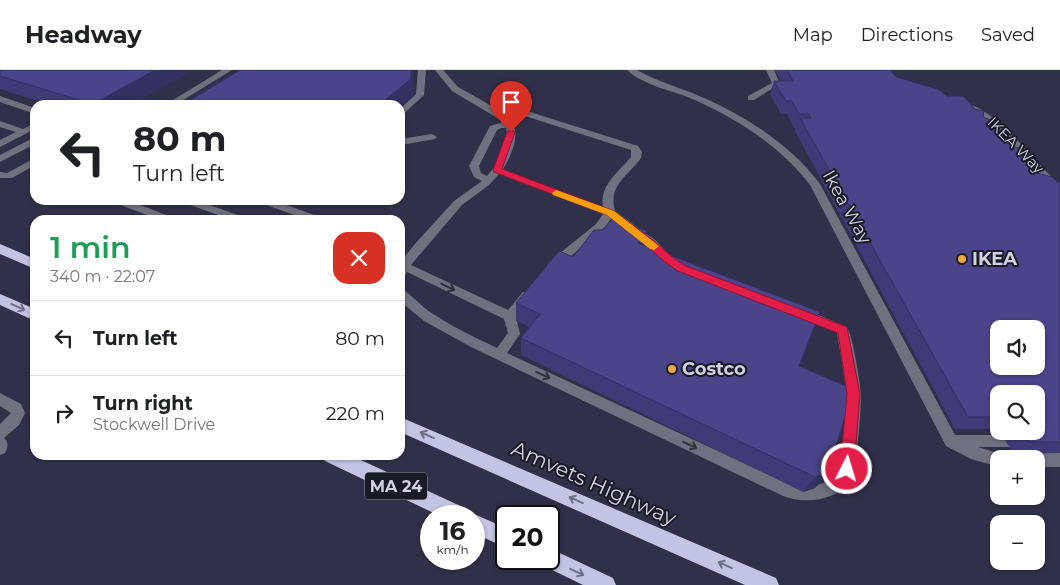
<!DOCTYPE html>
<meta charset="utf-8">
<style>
:root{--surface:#fff;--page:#f6f6f6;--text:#202124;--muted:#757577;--line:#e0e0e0}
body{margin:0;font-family:Montserrat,sans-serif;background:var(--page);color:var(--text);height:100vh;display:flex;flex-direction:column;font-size:19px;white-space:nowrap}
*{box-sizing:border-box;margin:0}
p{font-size:16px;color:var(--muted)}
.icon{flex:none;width:28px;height:28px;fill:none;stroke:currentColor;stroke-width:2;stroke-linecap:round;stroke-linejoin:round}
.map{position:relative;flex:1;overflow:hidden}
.details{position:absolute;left:30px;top:145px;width:375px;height:245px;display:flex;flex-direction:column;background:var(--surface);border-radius:15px;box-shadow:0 1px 4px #0004}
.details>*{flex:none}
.banner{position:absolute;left:30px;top:30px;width:375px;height:105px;border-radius:15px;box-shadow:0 1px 4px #0004;background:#fff;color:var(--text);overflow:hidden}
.tools{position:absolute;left:990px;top:250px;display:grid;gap:10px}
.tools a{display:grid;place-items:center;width:55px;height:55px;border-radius:10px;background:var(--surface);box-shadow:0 1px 4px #0004;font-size:25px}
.speed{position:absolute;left:420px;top:435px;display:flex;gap:10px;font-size:25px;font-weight:700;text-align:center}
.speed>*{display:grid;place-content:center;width:65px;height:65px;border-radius:50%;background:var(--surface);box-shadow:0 1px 4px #0004;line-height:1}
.speed small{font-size:12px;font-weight:400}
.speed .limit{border:2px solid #111;border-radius:8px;background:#fff;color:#111}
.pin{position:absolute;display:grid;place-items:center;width:42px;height:42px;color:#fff;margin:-51px -21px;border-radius:50% 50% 50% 0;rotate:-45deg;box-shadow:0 0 5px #0007}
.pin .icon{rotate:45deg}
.me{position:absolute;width:55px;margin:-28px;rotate:5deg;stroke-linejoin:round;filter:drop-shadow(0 0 4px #0008)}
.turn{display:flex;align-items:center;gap:18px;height:105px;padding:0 20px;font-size:22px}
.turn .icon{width:65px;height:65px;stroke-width:2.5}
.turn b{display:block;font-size:35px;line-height:42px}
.round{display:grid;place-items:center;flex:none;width:52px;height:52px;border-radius:15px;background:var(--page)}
.overview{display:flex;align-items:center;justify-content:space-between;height:85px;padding:0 20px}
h1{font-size:30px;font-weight:600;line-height:38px;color:#1e9e55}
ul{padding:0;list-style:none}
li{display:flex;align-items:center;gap:15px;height:75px;padding:0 20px;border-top:1px solid var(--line)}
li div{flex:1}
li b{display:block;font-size:19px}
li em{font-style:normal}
header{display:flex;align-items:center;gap:30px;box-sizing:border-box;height:70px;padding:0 25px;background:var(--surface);border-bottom:1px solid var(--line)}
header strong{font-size:24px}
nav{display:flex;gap:28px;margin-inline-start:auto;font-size:18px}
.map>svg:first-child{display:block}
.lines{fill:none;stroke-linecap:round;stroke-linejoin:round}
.minor{fill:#70707e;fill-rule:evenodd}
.highway{fill:#c3c3e4;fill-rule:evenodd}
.wall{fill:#403a78}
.shaded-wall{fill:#343061}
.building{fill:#4b448b;stroke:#343061;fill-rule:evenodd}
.oneway{stroke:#30303c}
.oneway2{stroke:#6e6e85}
.route{fill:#e11d48;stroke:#92132f}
.slow{fill:#f59e0b}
.poi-dot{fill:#eda83b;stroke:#1a1a26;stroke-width:2}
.labels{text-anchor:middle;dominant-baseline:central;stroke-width:4;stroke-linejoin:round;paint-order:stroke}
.far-street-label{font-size:15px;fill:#d0d1e1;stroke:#1a1a26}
.shield{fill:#1a1a26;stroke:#999aa9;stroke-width:1}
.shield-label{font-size:16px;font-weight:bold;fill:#d0d1e1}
.street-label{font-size:18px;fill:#d0d1e1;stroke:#1a1a26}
.poi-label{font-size:18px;font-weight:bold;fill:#d0d1e1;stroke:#1a1a26;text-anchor:start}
.near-street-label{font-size:21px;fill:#d0d1e1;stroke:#1a1a26}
</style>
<header>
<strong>Headway</strong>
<nav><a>Map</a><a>Directions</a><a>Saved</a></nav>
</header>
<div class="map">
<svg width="1060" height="515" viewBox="0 0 1060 515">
<rect width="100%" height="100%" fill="#31304a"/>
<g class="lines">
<!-- minor -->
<path class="minor" d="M222,0h10l-57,35h-10z
M418,0h8l-2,25 -24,22v-8l16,-15z
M435,0h8l15,17 41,23 18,-1 13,3 108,34 4,6 -1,6c-14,19 -33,27 -26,53l40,29 21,21 -6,4 -4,-1 -19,-18 -36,-27 -7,9 -47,40h-8l-2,-3 2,-3 47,-38 7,-10 -104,-40 -10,11 -27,20 -51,60 97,45 15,-18h8l2,3 -2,3 -15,19 4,17 -13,19 282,131c20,2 40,4 51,-16l7,-74 -10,-61 -39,-17 -2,-3 2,-3 4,-2 45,19c6,10 13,55 14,67 0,18 -4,74 -12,87 -13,21 -46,23 -66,15l-312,-149 -47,-26 -23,-19 -1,-15c3,1 23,20 30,25 21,14 44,25 67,36l11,-15 -4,-14 -97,-47 -3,5 -4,1v-15l14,-18 40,-44 28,-20 -8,-4 -5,-11 21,-40 14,-4 -52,-31zM507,45l18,1 106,34v7c-12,15 -32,28 -28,50l-100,-38c10,-16 20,-40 4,-54zM501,58h5c3,17 -8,36 -19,48l-6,-3 -2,-7 18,-36z
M627,0h10c21,12 45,18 67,28 43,19 88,48 116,86l135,251h66l5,1 2,5 -2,5 -5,1h-43l26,8 2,4h-7v8l-28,-8 -25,-13 -136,-261c-30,-39 -75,-68 -120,-87 -20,-8 -47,-13 -63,-28z
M766,0h8l6,14 -26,16h-6v-4l24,-13z
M0,26l35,12v6l-35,-12z
M967,35c21,-3 77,65 93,81v9l-4,-1 -69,-74 -20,-11z
M0,51l23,8 12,-6v6l-35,18v-7l16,-8 -16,-5z
M432,64l5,3 -2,2 -28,5 -7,-1v-6l7,1z
M35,67v7l-35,18v-7z
M35,88v7l-23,13h-12v-6l7,1z
M112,130h15l47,18 1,2h-15l-47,-18z
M181,130h15l50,18 1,2h-15l-50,-18z
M257,130h15l51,18 1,2h-16l-50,-18z
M0,323l21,11 4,9 -6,12 -15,13c5,4 4,9 1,15l-5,2v-31l11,-11 -11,-7z
M1036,383h24v14h-24v-8h-7l2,-4z"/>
<!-- highway -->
<path class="highway" d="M0,174l35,15v10l-35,-15z
M0,224l35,15v12l-35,-16z
M400,347l376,161 3,7h-34l-345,-153z
M322,385h28l117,54 2,6 5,-1 32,14v20l-32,-15v-17h-34l-115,-55z
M549,478l64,30 3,7h-33l-41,-20 -3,-6h10z"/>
</g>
<!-- wall -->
<path class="wall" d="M0,0h192l-61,35h-79l-52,-16z
M775,0h115l6,7 50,19 37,21 54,56 20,9h3v271l-47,1 -13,-23h36l-37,-37v35h-44l-160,-298 1,-3h-2l-7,-14h-6l-11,-20 4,-13h7z
M644,175l155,121 29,108 -13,14 -12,4 -282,-137v-17l8,-11 -13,-6v-18l57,-46z"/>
<!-- shaded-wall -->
<path class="shaded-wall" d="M155,0h37l-61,35h-38v-1z
M411,0h2l1,26 -14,11v-2h-21z
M647,161l-4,18 -5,-6z
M828,404l-13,14 -12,4 12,-15z"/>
<!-- building -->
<path class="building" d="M0,0h155l-62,34 -93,-28z
M240,0h171v9l-32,26h-197z
M787,0h103l6,7 44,13 6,6h17l12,13 9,2 -1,6 10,4 -1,6 8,2v6l9,2 -1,6 3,3 8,2v7l9,2v7l9,2v7l15,4 5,5h3v260h-31l-6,-11h13v-37h-37v23h-31l-168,-299h11l-2,-4h-10l-7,-13h-6l-12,-20h19zM999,259h37v37h-37z
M613,148l34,13 -9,12 182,69 -21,54 54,23 -25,85 -13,3 -294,-139 19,-24 -24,-11 43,-52 14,6 21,-27h9z"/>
<!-- one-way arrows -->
<defs><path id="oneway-shaft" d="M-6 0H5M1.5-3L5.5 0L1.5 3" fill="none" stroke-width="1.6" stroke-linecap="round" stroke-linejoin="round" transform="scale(1.25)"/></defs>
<g class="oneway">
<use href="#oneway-shaft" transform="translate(448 217) rotate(26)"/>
<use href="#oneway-shaft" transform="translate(543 305) rotate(25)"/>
<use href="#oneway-shaft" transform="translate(690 375) rotate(25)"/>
</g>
<g class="oneway2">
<use href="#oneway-shaft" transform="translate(18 237) rotate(25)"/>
<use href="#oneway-shaft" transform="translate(427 365) rotate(-156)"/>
<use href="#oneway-shaft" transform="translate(576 430) rotate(-156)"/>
<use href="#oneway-shaft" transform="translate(725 495) rotate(-156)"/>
<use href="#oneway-shaft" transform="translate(577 502) rotate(25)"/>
</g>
<!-- route -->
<path class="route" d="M511,60l4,2 -13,37 112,42 40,30 18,16 14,9 161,61 13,67 -6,75 -2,4 -5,2 -5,-2 -2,-4 7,-75 -9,-61 -160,-62 -13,-9 -18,-16 -40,-31 -113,-43 -1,-2 14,-38z"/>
<!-- slow -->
<path class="slow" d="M556,120l58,21 45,35 -5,4 -4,-1 -43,-34 -54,-20 -1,-2z"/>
<!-- markers -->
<g class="poi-dot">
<circle cx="962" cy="189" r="5"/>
<circle cx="672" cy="299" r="5"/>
</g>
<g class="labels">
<!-- far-street labels -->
<g class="far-street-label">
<text transform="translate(1016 75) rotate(45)">IKEA Way</text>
</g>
<!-- shield labels -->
<rect class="shield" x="365" y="402.5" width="62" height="27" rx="4"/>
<g class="shield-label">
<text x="396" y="416">MA 24</text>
</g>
<!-- street labels -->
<g class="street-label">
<text transform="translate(847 137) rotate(61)">Ikea Way</text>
</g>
<!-- poi labels -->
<g class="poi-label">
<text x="972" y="189">IKEA</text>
<text x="682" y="299">Costco</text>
</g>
<!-- near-street labels -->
<g class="near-street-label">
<text transform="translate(594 413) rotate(24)">Amvets Highway</text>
</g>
</g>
</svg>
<div class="tools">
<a><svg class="icon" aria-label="sound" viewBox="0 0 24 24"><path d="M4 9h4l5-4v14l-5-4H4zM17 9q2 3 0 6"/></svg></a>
<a><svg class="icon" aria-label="search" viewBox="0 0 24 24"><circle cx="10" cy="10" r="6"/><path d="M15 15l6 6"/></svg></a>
<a>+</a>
<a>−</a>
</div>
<div class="speed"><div>16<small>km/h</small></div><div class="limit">20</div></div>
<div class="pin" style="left:511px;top:62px;background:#d93025"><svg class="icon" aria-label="arrive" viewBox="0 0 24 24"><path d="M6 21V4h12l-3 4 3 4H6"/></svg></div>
<svg class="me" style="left:847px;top:399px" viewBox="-20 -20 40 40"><circle r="17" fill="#e11d48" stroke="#fff" stroke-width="3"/><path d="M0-11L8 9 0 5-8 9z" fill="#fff"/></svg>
<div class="banner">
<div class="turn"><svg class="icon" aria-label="left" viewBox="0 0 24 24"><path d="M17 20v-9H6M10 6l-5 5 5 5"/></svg><div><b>80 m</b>Turn left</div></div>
</div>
<section class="details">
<div class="overview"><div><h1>1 min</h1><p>340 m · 22:07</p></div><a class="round" style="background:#d93025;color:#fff"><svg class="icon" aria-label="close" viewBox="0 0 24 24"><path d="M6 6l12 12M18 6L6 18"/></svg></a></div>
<ul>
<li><svg class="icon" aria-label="left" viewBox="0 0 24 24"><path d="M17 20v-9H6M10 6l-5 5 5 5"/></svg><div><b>Turn left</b></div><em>80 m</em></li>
<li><svg class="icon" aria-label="right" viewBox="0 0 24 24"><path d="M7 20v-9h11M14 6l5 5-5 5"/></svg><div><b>Turn right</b><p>Stockwell Drive</p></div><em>220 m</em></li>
</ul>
</section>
</div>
